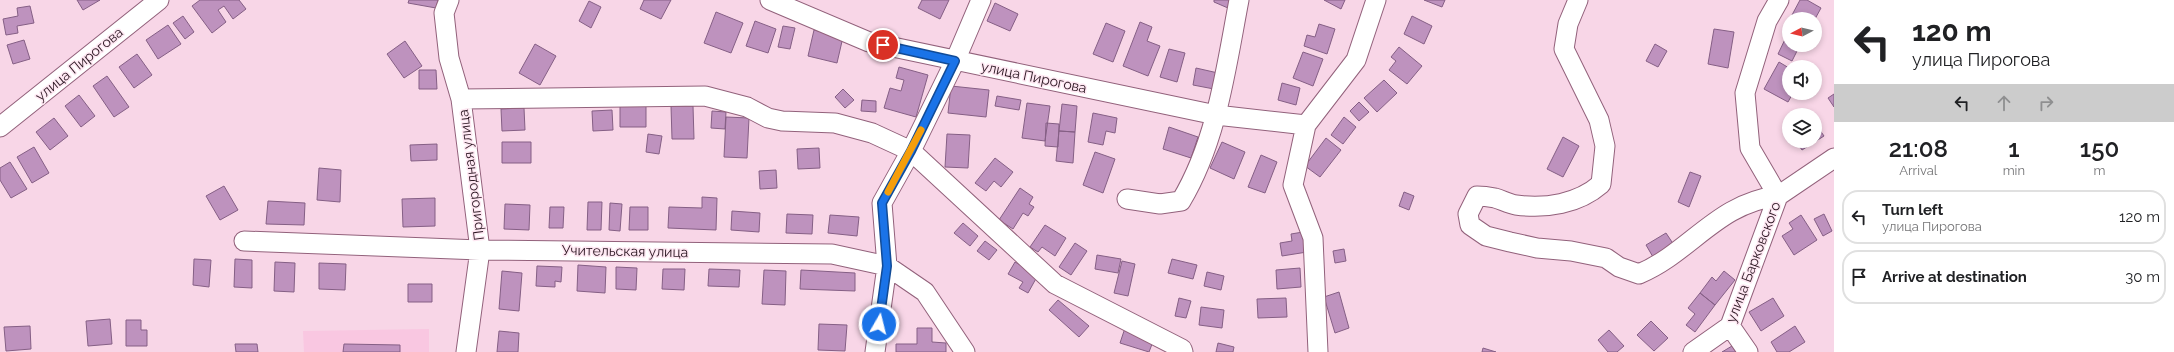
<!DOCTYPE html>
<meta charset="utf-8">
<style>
:root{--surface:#fff;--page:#f6f6f6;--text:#202124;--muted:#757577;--line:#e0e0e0}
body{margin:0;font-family:Raleway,sans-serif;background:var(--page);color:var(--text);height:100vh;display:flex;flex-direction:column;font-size:15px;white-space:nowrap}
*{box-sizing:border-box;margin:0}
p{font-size:13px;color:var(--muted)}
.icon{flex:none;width:22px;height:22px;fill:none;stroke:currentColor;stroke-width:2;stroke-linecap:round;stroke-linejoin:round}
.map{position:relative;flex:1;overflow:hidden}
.panel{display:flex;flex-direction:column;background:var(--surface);width:340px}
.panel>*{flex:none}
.banner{background:#fff;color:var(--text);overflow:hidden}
.needle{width:26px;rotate:263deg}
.controls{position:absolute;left:1782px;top:12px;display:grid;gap:8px}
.controls a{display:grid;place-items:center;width:40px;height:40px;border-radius:50%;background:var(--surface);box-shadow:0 2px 6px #0003;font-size:20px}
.pin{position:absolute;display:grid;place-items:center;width:34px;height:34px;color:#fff;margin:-17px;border:2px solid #fff;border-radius:50%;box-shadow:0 1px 4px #0007}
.me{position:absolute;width:44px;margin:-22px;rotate:8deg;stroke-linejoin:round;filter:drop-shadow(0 0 3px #0008)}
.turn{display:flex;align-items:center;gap:14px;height:84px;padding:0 12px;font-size:18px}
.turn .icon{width:52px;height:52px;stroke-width:2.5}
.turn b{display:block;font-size:28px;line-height:34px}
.lanes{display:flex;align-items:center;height:38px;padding:0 12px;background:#0003;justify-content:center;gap:20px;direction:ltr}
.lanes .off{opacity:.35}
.eta{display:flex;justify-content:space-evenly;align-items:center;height:68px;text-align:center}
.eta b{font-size:24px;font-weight:600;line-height:28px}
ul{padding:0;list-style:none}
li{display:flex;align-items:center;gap:12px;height:54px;margin:0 8px 6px;padding:0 4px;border:2px solid var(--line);border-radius:16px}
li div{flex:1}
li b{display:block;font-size:15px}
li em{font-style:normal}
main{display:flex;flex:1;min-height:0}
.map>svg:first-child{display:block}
.built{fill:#f9c7e1}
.building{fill:#be92be;stroke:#855f85}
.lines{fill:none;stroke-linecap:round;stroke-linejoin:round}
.minor-casing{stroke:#92617b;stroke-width:21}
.minor{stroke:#fff;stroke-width:19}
.route-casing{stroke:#114b97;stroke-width:10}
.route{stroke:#1a73e8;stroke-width:7}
.slow{stroke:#f59e0b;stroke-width:7}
.labels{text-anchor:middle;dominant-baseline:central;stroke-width:3;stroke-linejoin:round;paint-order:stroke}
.street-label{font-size:14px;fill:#2a1621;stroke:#fee7f2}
</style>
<main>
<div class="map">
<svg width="1834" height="352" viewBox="0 0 1834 352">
<rect width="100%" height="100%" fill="#f8d6e7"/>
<!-- built -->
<path class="built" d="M429,329v23h-125l-1,-21z"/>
<!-- building -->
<path class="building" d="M77,0h23l-17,10z
M200,0h39l7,9 -13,10 -9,-13 -6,4 8,12 -14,11 -20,-27z
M409,0h29l-2,8 -28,-5z
M644,0h27l-10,19 -21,-10z
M922,0h27l-9,19 -22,-11z
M1214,0h18l-4,8 -14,-6z
M1324,0h21l-4,9z
M1424,0h21l-3,7z
M1800,0h7l14,8 -6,11h-15l-8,-4z
M589,1l12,6 -10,21 -12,-7z
M995,3l23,11 -8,17 -23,-10z
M30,6l4,17 -17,3 1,7 -12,2 -3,-16 15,-3 -1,-8z
M716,12l27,11 -12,30 -27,-10z
M183,16l11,16 -9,7 -12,-16z
M1412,16l20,10 -8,18 -20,-10z
M755,21l21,8 -8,24 -22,-7z
M1140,22l12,5 -5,14 13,5 -12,30 -25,-10z
M1106,23l19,8 -12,31 -20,-8z
M1319,24l16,5 -8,25 -23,-8 3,-11 8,2z
M168,25l13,19 -23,15 -12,-19z
M783,26l12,2 -5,21 -12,-2z
M1714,29l20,3 -6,36 -20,-4z
M814,30l29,7 -6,26 -29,-7z
M1789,31v14h11l-8,16 -14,-7z
M24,40l6,19 -17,5 -6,-19z
M405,41l17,25 -18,12 -17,-24z
M535,44l21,12 -16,29 -21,-12z
M1655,44l12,7 -9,16 -12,-6z
M1399,47l23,19 -15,18 -18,-14 7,-9 -5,-4z
M1169,49l16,4 -8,29 -17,-5z
M1303,52l20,7 -10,27 -20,-8z
M137,54l15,21 -18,13 -15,-21z
M1779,62l10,6v25h4l-5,9 -24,-13z
M899,67l29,8 -12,42 -32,-9 6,-20 11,3 3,-11 -8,-2z
M1196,68l22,5 -4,16 -21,-4z
M419,70h17l1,19h-18z
M107,76l22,31 -15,10 -21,-31z
M1384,80l13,13 -20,19 -13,-14z
M1282,83l18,5 -4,17 -18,-5z
M951,86l38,4 -3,27 -38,-4z
M843,89l11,11 -9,8 -10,-11z
M1834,94v13l-6,-9z
M79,95l16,21 -14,11 -16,-21z
M997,96l24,4 -2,10 -24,-4z
M862,100l14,1v11l-15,-1z
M1359,102l10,10 -10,9 -9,-10z
M1027,103l23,3 -5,35 -23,-3z
M1062,104l15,2 -2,26 -16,-1z
M620,106h26v21h-26z
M671,106h22l1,33h-22z
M524,108l1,22 -23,1 -1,-22z
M612,110l1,20 -20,1 -1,-20z
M712,111l14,1 -1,17 -14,-1z
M1093,113l24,5 -2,15 -9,-2 -3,14 -15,-3z
M726,117l23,1 -2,40 -23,-1z
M1344,117l12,10 -13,17 -12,-9z
M54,118l14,18 -18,14 -14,-18z
M1046,123l13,1 -1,23 -13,-1z
M1815,123l9,13 -22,14 -6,-9h19z
M1169,127l29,10 -7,21 -28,-9z
M1059,131l16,1 -2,31 -17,-2z
M648,134l14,2 -3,18 -13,-2z
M947,134l23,1 -2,33 -23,-1z
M1563,137l16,9 -16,31 -16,-8z
M1326,138l15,12 -21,27 -15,-11z
M502,142h29v21h-29z
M1222,142l23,10 -11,27 -24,-11z
M437,144v16l-26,1 -1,-16z
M34,147l15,26 -17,10 -15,-26z
M819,148l1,20 -22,1 -1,-20z
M1095,152l20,7 -12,34 -20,-8z
M1261,155l16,7 -12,31 -17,-6z
M995,158l18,14 -12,15 -7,-6 -8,10 -11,-8z
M10,162l17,27 -16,9 -11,-18v-12z
M319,168l22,2 -1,32 -23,-2z
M776,170l1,18 -17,1 -1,-18z
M1690,172l11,4 -12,31 -11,-5z
M224,186l14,24 -18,10 -14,-24z
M1020,188l13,9 -4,7 5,3 -6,9 -5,-3 -10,16 -14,-9z
M1404,192l10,4 -5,14 -10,-4z
M702,197l15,1 -1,32 -48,-2 1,-21 33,1z
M435,198v28l-32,1 -1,-28z
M268,201l37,2 -1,22 -38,-1z
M588,202h14l-1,28h-14z
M610,203l12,1 -2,27 -11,-1z
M505,204l25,1 -1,25 -25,-1z
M550,207h14l-1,21h-14z
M630,207h18v23h-19z
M732,211l28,2 -1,19 -28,-2z
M787,214l26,1 -1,19 -26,-1z
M1824,214l8,17 -9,5 -9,-17z
M830,215l29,2 -2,19 -29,-3z
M1801,215l16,25 -23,15 -12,-19 11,-7 -4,-6z
M963,223l15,13 -8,10 -16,-13z
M1045,225l21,13 -11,18 -13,-9 -4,5 -8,-5z
M1303,232l4,20 -25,4 -2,-13 12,-2 -1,-7z
M1666,233l8,12 -21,12 -7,-12z
M985,241l12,9 -8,10 -12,-9z
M1075,243l12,8 -16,24 -12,-8z
M1344,249l2,12 -11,2 -2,-12z
M1097,255l24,4 -3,14 -23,-4z
M194,259l17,1 -2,27 -16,-2z
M235,259l17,1v28l-18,-1z
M1172,259l25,6 -4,14 -25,-6z
M1122,261l13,3 -7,32 -14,-3z
M275,262l20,1 -1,29 -20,-1z
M1015,262l23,13 -10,18 -9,-5 4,-6 -15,-8z
M319,263l27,1 -1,26 -26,-1z
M578,265l28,2 -1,26 -28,-2z
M537,266l25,1 -1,15 -6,-1v6l-19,-1z
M616,267l21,1 -1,22 -20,-1z
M1300,268l1,19 -24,2 -1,-19z
M663,269h22l-1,21 -22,-1z
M709,269l31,1 -1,17 -31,-1z
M764,270l22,1 -1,34 -23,-1z
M801,270l54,3v18l-55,-2z
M502,271l20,2 -3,38 -20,-2z
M1724,271l11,9 -20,25 -15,-12 12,-16 4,4z
M1207,272l17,4 -3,14 -17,-4z
M408,284h24v18h-24z
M1339,292l10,36 -14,5 -11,-36z
M1700,293l15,12 -20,27 -9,-7 9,-11 -7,-6z
M1179,298l12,3 -5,17 -11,-2z
M1286,298l1,19 -29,1 -1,-19z
M1773,298l11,18 -23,15 -12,-19z
M1058,300l31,26 -10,11 -30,-27z
M1201,307l23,3 -2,18 -23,-3z
M110,319l2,25 -24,2 -2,-25z
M126,320h15v10h6v16h-21z
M1651,321l17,17 -14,13 -17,-16z
M819,324l28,1 -2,26 -27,-1z
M30,326l1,23 -25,2 -2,-24z
M1795,326l10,16 -16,10h-12l-6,-10z
M917,328h15v14l14,1v9h-50v-8h21z
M1125,328l29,11 -5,13 -29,-9z
M1609,330l15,16 -7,6h-9l-10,-12z
M499,331l20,2 -1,19h-21z
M1218,343l16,4 -1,5h-17z
M235,344h22l1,8h-22z
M344,344l56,1v7h-57z
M1732,346l4,6h-14z
M1483,348l13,4h-14z"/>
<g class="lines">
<defs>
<path id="minor" d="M449,0l-5,13 5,45 12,41 19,151 -14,102
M770,0l99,42 347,73 90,10
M1578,0l-10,24 -4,25 35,71 6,26 -4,38c-23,20 -55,25 -85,21 -7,-1 -14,-5 -21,-7 -5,-1 -12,-2 -18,-2l-9,18 2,11 16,11 24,6 27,6 34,3 35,7 13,9 20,7c52,-22 78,-71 139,-78l-28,-48 -5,-55 22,-72 12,-21
M461,99l244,-3 42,11 21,11 14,3 53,2 37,10 39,18 144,133 127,65 1,3
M0,127l159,-127
M1127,199l33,5 21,-3c36,-60 45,-133 58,-201
M244,241l236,9 352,4 55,12 38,26 40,60
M1730,326l18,26
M875,352l12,-86 -5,-63 29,-52 44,-90 26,-61
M1318,352l-5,-114 -20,-53 13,-60 50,-65 20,-60
M1693,352l37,-26 48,-130 56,-38"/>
</defs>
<!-- minor casing -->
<use href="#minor" class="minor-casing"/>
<!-- minor -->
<use href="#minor" class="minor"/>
</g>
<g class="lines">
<defs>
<path id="route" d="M879,324l8,-58 -5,-63 29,-52 44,-90 -72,-16"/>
</defs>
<!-- route casing -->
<use href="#route" class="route-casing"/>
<!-- route -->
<use href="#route" class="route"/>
<!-- slow -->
<path class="slow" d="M888,192l33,-62"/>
</g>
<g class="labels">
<!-- street labels -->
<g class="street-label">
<text transform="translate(79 64) rotate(-39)">улица Пирогова</text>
<text transform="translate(1034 77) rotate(12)">улица Пирогова</text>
<text transform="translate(471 175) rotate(-97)">Пригородная улица</text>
<text transform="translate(625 251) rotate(1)">Учительская улица</text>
<text transform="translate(1753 262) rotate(-69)">улица Барковского</text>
</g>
</g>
</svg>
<div class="controls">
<a><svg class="needle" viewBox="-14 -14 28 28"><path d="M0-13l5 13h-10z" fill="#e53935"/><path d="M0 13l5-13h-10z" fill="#757577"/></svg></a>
<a><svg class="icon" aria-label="sound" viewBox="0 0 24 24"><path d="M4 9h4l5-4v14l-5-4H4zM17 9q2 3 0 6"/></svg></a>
<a><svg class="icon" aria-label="layers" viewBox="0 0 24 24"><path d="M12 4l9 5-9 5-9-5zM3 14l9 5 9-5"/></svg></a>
</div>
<div class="pin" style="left:883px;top:45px;background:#d93025"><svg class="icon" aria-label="arrive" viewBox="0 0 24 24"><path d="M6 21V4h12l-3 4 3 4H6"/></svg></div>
<svg class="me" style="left:879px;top:324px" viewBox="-20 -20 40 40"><circle r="17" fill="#1a73e8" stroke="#fff" stroke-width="3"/><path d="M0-11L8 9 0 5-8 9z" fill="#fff"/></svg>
</div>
<section class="panel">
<div class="banner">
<div class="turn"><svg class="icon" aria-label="left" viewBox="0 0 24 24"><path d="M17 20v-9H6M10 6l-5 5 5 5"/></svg><div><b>120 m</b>улица Пирогова</div></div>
<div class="lanes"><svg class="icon" aria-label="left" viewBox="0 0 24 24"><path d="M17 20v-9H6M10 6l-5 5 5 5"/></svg><svg class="icon off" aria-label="ahead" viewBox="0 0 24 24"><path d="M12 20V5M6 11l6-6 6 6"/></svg><svg class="icon off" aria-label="right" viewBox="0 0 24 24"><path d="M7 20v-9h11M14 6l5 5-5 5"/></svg></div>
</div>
<div class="eta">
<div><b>21:08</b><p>Arrival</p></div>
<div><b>1</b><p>min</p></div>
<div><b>150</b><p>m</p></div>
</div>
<ul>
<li><svg class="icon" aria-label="left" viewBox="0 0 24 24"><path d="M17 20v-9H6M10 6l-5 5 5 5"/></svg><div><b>Turn left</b><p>улица Пирогова</p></div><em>120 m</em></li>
<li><svg class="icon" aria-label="arrive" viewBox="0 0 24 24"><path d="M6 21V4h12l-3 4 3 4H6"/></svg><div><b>Arrive at destination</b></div><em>30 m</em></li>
</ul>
</section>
</main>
